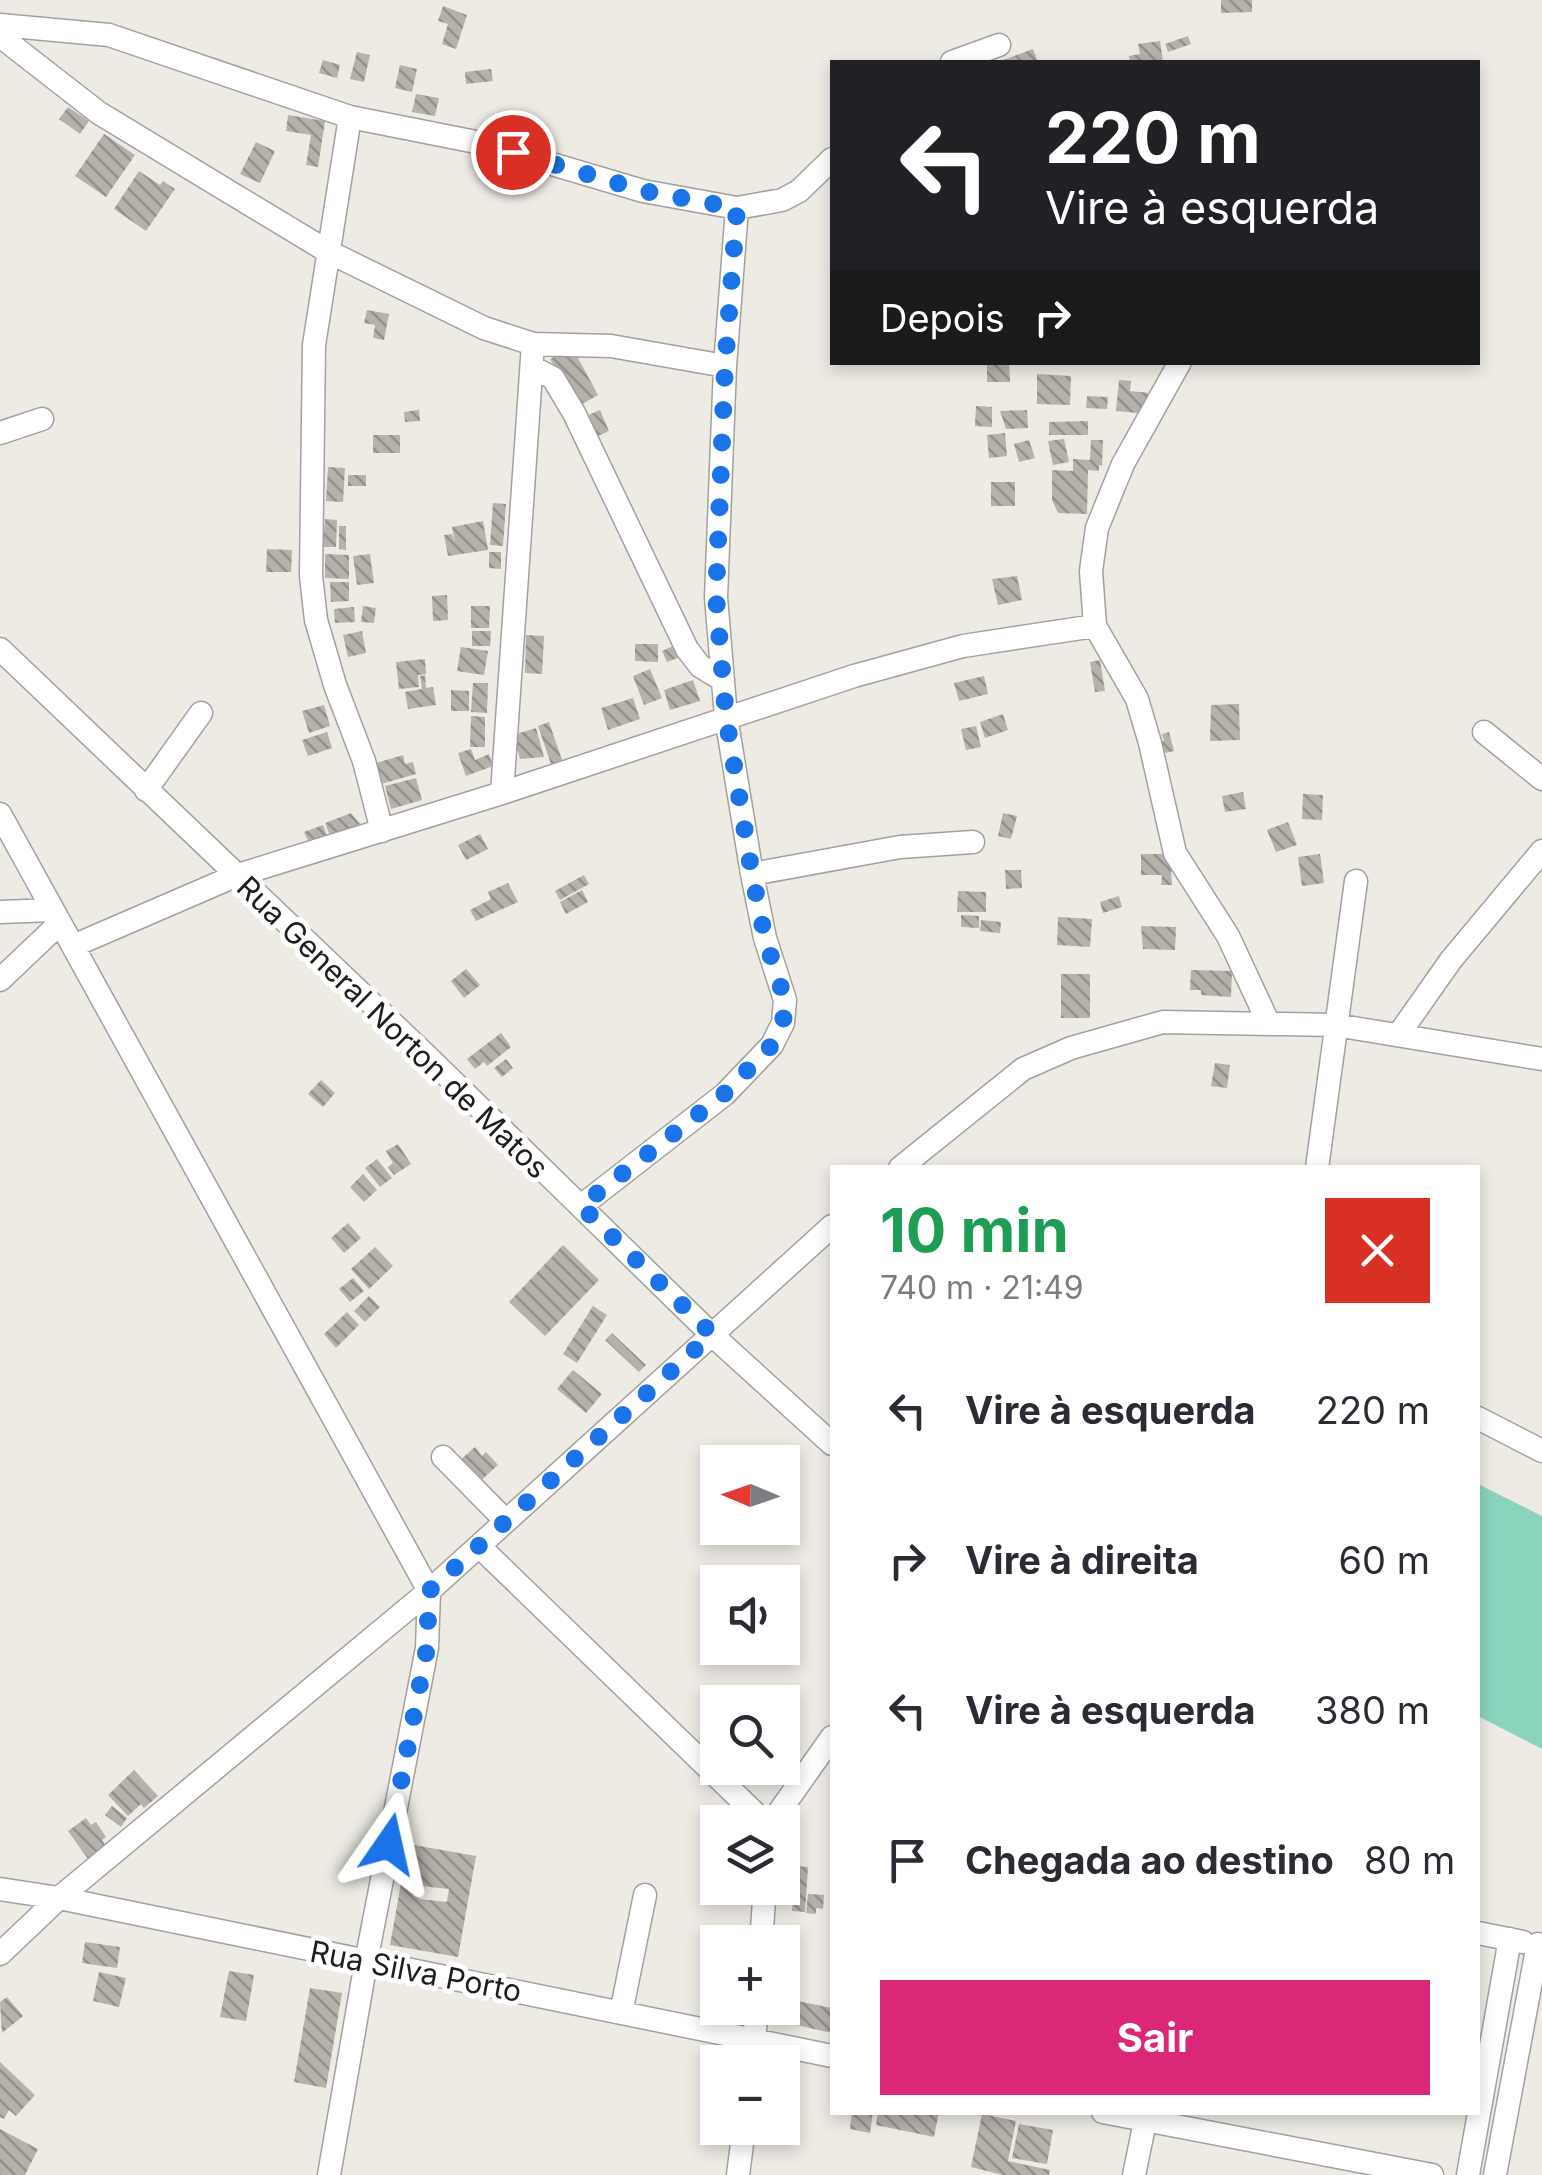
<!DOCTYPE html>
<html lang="pt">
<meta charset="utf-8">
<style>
:root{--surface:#fff;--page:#f2f2f3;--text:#2b2b33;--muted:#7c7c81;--accent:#db2777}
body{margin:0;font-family:Inter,sans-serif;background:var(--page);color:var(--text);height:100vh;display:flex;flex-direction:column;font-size:38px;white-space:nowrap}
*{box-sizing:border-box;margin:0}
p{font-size:32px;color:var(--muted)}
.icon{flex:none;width:55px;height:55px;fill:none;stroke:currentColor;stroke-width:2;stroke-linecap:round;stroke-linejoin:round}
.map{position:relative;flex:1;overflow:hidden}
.panel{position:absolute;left:830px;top:1165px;width:650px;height:950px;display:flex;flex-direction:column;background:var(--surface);border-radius:0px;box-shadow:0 5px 15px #0003}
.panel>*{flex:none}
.hud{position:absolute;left:830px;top:60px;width:650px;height:305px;border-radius:0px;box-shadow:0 5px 15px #0003;background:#202124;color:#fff;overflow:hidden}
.needle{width:65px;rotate:272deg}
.tools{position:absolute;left:700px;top:1445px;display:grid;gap:20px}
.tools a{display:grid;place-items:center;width:100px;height:100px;border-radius:0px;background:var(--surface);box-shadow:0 5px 15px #0003;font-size:50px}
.pin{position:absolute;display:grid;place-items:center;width:85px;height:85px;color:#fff;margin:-42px;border:5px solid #fff;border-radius:50%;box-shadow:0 2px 10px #0007}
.me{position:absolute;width:110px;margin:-55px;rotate:11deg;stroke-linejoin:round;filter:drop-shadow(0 0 8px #0008)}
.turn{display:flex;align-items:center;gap:35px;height:210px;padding:0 50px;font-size:45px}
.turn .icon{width:130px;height:130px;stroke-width:2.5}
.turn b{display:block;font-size:70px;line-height:85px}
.then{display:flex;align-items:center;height:95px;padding:0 50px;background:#0003;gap:20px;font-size:38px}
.round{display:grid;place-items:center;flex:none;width:105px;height:105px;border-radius:0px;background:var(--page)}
.headline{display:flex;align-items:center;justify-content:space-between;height:170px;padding:0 50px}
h1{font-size:60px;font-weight:700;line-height:75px;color:#1e9e55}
.cta{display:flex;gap:20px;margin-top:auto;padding:20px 50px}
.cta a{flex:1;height:115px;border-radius:0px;background:var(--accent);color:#fff;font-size:40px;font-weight:700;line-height:115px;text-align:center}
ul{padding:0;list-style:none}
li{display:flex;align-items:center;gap:30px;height:150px;padding:0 50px}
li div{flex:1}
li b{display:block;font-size:38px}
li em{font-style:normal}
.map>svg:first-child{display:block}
.pitch{fill:#8ad4be}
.building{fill:url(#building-back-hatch);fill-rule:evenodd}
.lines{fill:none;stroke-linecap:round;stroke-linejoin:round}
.minor-casing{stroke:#a1a1a1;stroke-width:25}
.minor{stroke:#fff;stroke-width:22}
.route{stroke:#1a73e8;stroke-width:18;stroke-dasharray:0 32.4}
.labels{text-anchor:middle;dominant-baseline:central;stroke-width:10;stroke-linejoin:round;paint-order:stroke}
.street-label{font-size:30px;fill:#1d1d1d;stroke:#fff}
</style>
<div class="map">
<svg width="1542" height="2175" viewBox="0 0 1542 2175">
<defs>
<pattern id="building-back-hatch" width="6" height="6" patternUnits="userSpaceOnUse" patternTransform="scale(2.5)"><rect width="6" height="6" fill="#b6b1aa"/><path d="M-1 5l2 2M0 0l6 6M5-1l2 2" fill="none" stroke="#938f8a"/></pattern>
</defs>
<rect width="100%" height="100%" fill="#edebe4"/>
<!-- pitch -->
<path class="pitch" d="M1478,1484l64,32v233l-64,-33z"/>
<!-- building -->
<path class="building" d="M1221,0h31v12l-31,1z
M443,6l24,9 -11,34 -14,-5 6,-20 -10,-3z
M1188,36l3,8 -23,8 -3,-8z
M1160,41l3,21h-33l-1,-6 11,-2 -2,-10z
M1033,49l5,13h-40z
M357,52l13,3 -6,27 -14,-3z
M323,60l17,5 -3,13 -18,-5z
M400,65l17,4 -5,23 -17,-4z
M491,69l2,12 -27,3 -1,-12z
M416,94l23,4 -4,18 -23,-4z
M68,107l21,14 -9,13 -21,-15z
M288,115l37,6 -7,46 -12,-2 5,-30 -25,-4z
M104,134l31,21 -29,42 -31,-21z
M256,142l19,9 -15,32 -20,-9z
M139,171l21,14 3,-4 12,8 -29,42 -32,-22z
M367,310l22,4 -5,26 -11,-2 2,-13 -11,-2z
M572,347l26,48 -21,12 -27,-48z
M1009,363l1,19h-23v-18z
M1037,374l34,2 -1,29 -33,-1z
M1119,380l12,1 -1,10 20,2 -2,21 -32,-3z
M1087,396l21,1 -1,12 -21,-1z
M976,406l16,1v20l-17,-1z
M419,410l1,11 -15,1 -1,-10z
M600,410l9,21 -18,8 -9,-21z
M1027,410l1,18 -22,1 -6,-18z
M1088,421v14h-39v-13z
M1005,433l2,23 -18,2 -2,-23z
M373,435h27v18h-27z
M1064,439l5,23 -16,3 -5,-24z
M1029,440l6,18 -16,4 -5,-18z
M1091,440h12l-1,26 -3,-1v6l-11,-1 -1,44 -29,-1 -6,-13v-30l21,1v-12l17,1z
M328,467l17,1 -2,34 -17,-1z
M348,475h18v11h-18z
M991,482h24v24h-24z
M493,503l13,1 -3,42 -13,-1z
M325,519l12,1 -1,27h-13z
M483,521l5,29 -40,6 -4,-21 8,-1 3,10 -3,-17z
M339,526h7v24l-7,-1z
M267,549l25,1 -1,22h-25z
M489,552h12v17l-12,-1z
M325,554l24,1v24l-24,-1z
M370,554l4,29 -17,2 -4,-29z
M1017,576l5,24 -24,5 -6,-26z
M330,582h19v19l-18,1z
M447,595l1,25 -15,1 -1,-25z
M363,606l13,2 -2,15 -13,-1z
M471,606h19l-1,22h-18z
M354,607l1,15 -20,1 -1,-14z
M362,631l4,22 -18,4 -5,-22z
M472,631h19l-1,15h-18z
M526,635l18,1 -2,38 -17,-1z
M680,643l5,12 -18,7 -5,-11z
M635,644h23v18l-23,-1z
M461,647l27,4 -4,24 -27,-4z
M425,659l1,15 -8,1 1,12 -20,2 -3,-27z
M1100,660l5,31 -10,1 -5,-30z
M650,669l12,29 -18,7 -11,-29z
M425,675l1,13 7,-1 3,18 -28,4 -3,-17 17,-3 -2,-13z
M984,676l4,18 -29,7 -5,-18z
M693,680l7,21 -30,9 -6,-20z
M473,683h15l-1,30 -16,-1z
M451,690l18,1v20h-18z
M633,698l7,21 -32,11 -7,-22z
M1239,704l1,36 -30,1 1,-36z
M324,705l6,21 -21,7 -7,-22z
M1003,714l5,16 -23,8 -5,-16z
M471,716l14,1v30h-15z
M549,722l13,38 -11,4 -13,-38z
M976,726l5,21 -15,3 -5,-21z
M536,728l8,29 -24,2 -7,-24z
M327,732l5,16 -24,8 -6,-16z
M1169,732l5,19 -19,4 -3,-11 12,-3 -2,-7z
M471,749l4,11 14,-6 4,12 -27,10 -8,-23z
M403,755l2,9 8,-2 3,12 -35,10 -5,-21z
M416,778l6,22 -31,9 -6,-23z
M1243,792l3,17 -21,3 -3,-16z
M1303,794l20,1 -1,25 -20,-1z
M351,813l9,11 -30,12 -5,-13z
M1003,813l14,3 -6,23 -13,-3z
M1288,822l9,23 -21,7 -9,-22z
M323,825l4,11 -18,7 -5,-11z
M480,834l8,15 -22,11 -8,-15z
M1141,854h29l2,31h-11l1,-10h-21z
M1320,854l4,29 -22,3 -4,-29z
M1005,870h16l1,18 -16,1z
M584,875l5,9 -29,16 -5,-9z
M508,883l10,19 -42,19 -6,-11 21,-11 -3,-7z
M582,890l6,12 -22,12 -6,-12z
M958,891l28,1v20h-29z
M1119,896l3,11 -19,6 -3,-11z
M961,915l18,1v12l-18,-1z
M1058,917l34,2 -2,28 -33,-2z
M981,920l20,2 -1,11 -20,-2z
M1141,926l35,1 -1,23 -32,-1z
M466,969l14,16 -16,13 -13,-17z
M1191,970l41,1 -1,26 -30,-2v-5h-11z
M1061,974h29v44h-29z
M501,1033l10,14 -24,19 -3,-4 -9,7 -8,-10z
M506,1059l7,9 -11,9 -8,-9z
M1215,1063l15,2 -3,23 -16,-2z
M321,1080l14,13 -12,14 -15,-13z
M398,1144l13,20 -17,11 -6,-8 5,-4 -7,-12z
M377,1159l15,19 -12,9 -15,-19z
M363,1174l14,16 -13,12 -14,-15z
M348,1223l13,15 -17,15 -13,-15z
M563,1245l36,35 -54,56 -36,-34z
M375,1247l18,19 -24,23 -18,-20z
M353,1278l11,13 -14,11 -11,-13z
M369,1296l11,11 -15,15 -11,-11z
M593,1306l14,9 -30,48 -14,-9z
M347,1312l12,13 -23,23 -12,-14z
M612,1333l34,32 -7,7 -34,-32z
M573,1370l29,24 -16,19 -29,-24z
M475,1447l7,9 4,-4 12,13 -21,19 -18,-23z
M134,1770l24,26 -14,12 -3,-4 -13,12 -20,-21z
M112,1806l15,12 -6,9 -16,-12z
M86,1818l5,7 5,-3 10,15 -4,3 4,6 -18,13 -20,-28z
M408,1844l68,12 -18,101 -68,-12zM421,1886l28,3 -2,13 -28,-3z
M795,1866l13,1 -3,45 -13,-1z
M808,1894l16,1 -1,14 -7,-1v6l-10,-1z
M85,1942l35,5 -3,21 -35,-5z
M229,1971l25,4 -8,46 -26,-4z
M99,1972l27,6 -7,29 -26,-6z
M310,1988l32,5 -16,95 -32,-6z
M7,1997l16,19 -21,17 -2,-31z
M782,1998l50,10v25l-54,-12z
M0,2062l35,33 -19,21 -7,-6 -5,9 -4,-2z
M852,2112h21l-3,21 -20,-4z
M878,2112h61l-5,25 -58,-12z
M982,2114l34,7 -8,40 42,9 -1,5h-46l-32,-8z
M1019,2124l34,6 -6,34 -35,-6z
M0,2129l38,20 -13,26h-25z"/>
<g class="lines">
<defs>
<path id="minor" d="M0,25l109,10 241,82 131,26 162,48 94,17 45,-8 17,-9 33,-32
M0,36l99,77 228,138 157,77 49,16 78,2 114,20
M952,62l47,-17
M350,117l-36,228 -3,231 5,44 19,65 29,76 18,70
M1180,362l-57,102 -26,64 -6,43 4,55 42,73 13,44 25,110 53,83 41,88
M532,367l21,11 21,35 113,236 13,17 23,14
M0,433l42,-14
M0,649l431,411 280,274 121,110
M1484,732l58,47
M146,790l55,-77
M502,793l31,-449
M0,814l429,777 -2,57 -61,314 -37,213
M752,874l148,-27 73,-5
M0,912l53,-2
M73,946l162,-70 267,-83 352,-117 109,-30 132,-20
M0,980l60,-57
M1399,1034l52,-74 91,-109
M900,1168l123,-99 48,-21 92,-26 172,3 207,34
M1317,1168l39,-287
M581,1206l144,-112 47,-49 11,-22 2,-23 -20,-62 -13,-64 -26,-157 -10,-120 9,-231 12,-158
M1478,1418l64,33
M443,1457l63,64
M479,1546l285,276
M772,1822l60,-85
M0,1889l59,9 773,158
M1478,1933l45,9
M761,1942l4,-54
M0,1954l59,-56 370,-307 403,-365
M621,2013l24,-118
M752,2062l5,-54
M1103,2112l329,63
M738,2175l6,-47
M1134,2175l13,-63
M1468,2175l42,-236
M1495,2175l43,-231"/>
</defs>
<!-- minor casing -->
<use href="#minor" class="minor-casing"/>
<!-- minor -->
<use href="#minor" class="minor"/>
</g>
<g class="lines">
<!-- route -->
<path class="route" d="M389,1844l38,-196 2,-57 283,-257 -131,-128 143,-112 48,-49 11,-21 2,-24 -20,-62 -13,-64 -26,-157 -10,-121 9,-230 12,-158 -93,-17 -131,-39"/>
</g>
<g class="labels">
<!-- street labels -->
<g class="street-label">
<text transform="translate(393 1027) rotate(44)">Rua General Norton de Matos</text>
<text transform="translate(416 1971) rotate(11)">Rua Silva Porto</text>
</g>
</g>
</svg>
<div class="tools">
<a><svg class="needle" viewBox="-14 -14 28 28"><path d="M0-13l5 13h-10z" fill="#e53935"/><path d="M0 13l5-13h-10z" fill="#7c7c81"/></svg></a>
<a><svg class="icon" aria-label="sound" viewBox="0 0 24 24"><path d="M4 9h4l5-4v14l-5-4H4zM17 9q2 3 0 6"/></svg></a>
<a><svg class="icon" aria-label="search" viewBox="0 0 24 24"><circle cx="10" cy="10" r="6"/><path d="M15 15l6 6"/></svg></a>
<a><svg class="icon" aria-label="layers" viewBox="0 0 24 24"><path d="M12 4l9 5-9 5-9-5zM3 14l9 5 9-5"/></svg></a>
<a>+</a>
<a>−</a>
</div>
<div class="pin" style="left:513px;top:152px;background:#d93025"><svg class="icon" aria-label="arrive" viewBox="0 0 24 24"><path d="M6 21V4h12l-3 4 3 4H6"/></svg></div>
<svg class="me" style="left:389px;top:1844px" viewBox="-20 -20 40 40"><path d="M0-17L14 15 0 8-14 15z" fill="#1a73e8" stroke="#fff" stroke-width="4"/></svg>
<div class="hud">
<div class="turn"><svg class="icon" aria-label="left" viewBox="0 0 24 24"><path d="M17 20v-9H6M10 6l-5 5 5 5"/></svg><div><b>220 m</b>Vire à esquerda</div></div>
<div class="then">Depois<svg class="icon" aria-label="right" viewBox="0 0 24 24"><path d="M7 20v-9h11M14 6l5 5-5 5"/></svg></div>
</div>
<section class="panel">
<div class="headline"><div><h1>10 min</h1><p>740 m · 21:49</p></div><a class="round" style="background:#d93025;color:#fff"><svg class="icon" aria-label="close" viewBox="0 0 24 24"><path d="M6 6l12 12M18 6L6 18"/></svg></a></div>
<ul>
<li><svg class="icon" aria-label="left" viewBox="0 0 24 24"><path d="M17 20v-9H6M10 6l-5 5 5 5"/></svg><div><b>Vire à esquerda</b></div><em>220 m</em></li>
<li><svg class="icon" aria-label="right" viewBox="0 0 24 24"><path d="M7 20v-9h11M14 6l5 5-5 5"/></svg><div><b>Vire à direita</b></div><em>60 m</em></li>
<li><svg class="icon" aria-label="left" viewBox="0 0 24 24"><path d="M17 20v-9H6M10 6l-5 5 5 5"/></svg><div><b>Vire à esquerda</b></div><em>380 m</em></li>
<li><svg class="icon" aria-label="arrive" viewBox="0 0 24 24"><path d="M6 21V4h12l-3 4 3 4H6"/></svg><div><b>Chegada ao destino</b></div><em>80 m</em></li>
</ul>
<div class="cta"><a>Sair</a></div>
</section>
</div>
